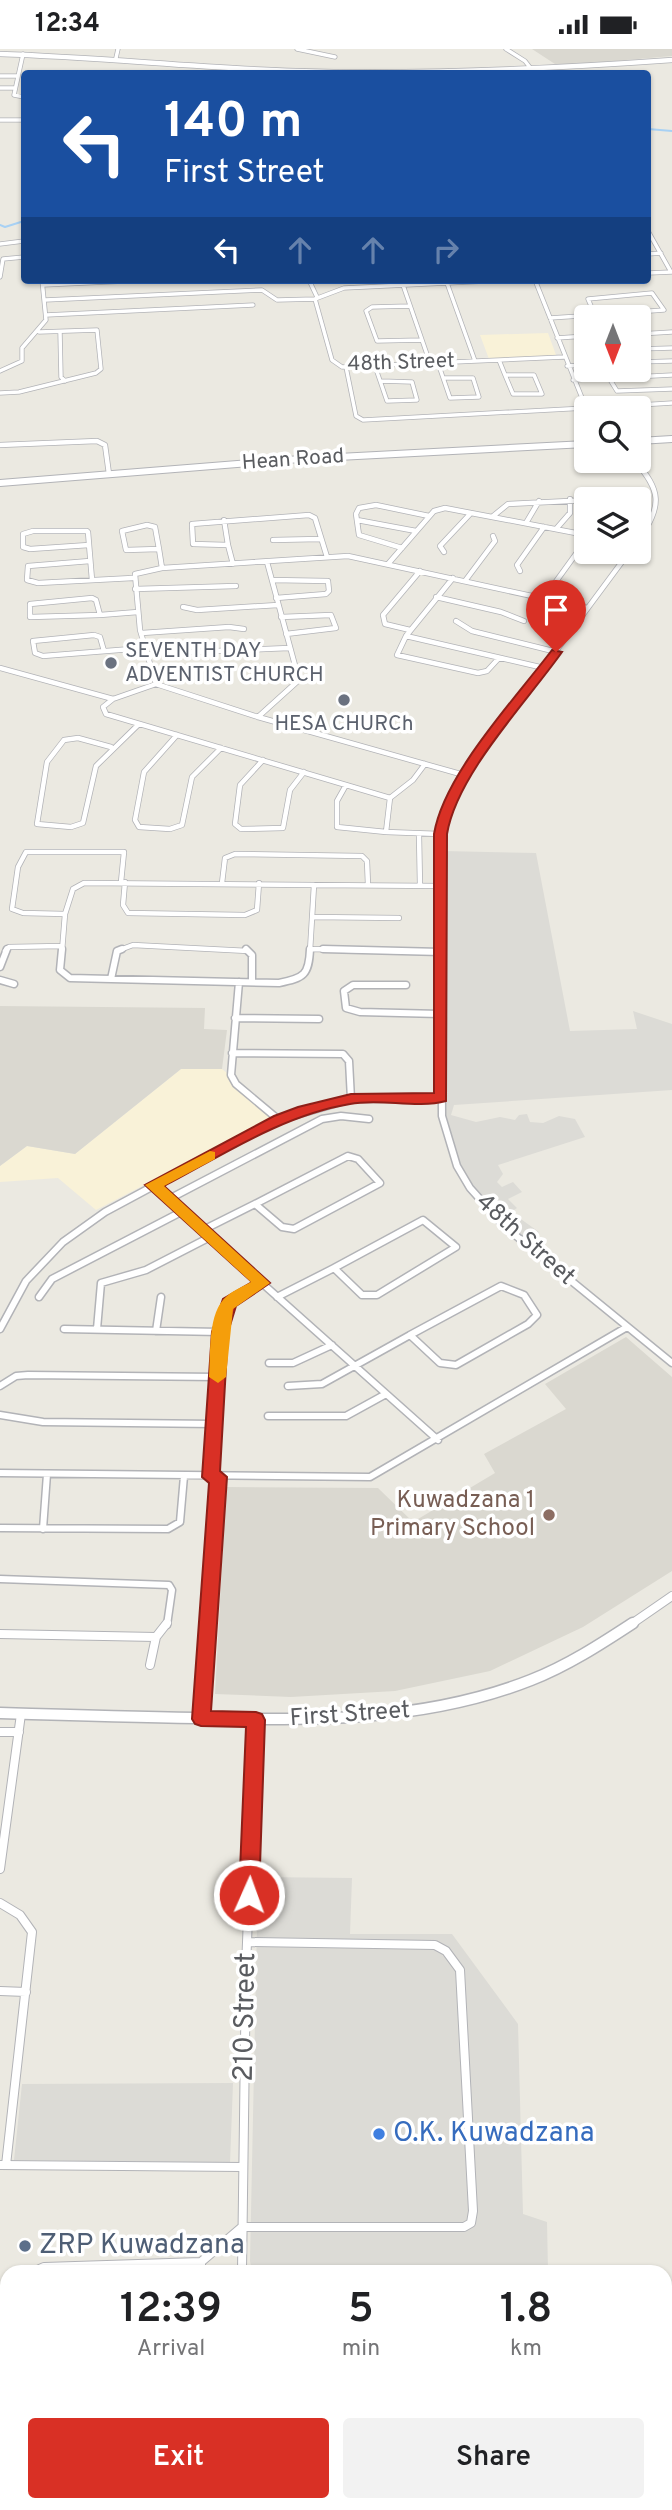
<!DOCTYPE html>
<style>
:root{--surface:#fff;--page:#f2f2f2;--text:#202124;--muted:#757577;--accent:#d93025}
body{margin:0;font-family:Overpass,sans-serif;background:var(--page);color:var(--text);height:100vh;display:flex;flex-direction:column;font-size:26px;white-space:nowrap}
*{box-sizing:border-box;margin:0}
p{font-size:23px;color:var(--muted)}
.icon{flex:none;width:38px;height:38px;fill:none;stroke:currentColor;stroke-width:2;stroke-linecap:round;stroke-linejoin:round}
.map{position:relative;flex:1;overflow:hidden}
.panel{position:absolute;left:0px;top:2216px;width:672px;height:247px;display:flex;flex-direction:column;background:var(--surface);border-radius:21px 21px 0 0;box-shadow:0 2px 5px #0004}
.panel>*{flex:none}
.guide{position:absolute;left:21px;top:21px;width:630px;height:214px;border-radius:7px;box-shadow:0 2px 5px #0004;background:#1a4fa0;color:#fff;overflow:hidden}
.needle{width:46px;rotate:180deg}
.buttons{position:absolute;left:574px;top:256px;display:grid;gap:14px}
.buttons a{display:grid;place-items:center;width:77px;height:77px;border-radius:7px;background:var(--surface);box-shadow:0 2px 5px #0004;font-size:35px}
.pin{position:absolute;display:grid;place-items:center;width:60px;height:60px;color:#fff;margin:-72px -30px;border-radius:50% 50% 50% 0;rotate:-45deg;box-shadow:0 0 7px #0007}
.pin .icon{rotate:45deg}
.me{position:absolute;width:77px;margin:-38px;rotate:2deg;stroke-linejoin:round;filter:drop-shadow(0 0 5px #0008)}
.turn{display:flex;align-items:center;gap:24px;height:147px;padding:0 28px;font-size:32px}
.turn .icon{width:91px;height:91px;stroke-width:2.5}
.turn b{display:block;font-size:49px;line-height:60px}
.lanes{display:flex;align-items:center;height:66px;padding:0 28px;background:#0003;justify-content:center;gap:35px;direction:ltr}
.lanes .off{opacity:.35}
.eta{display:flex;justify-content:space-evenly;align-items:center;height:119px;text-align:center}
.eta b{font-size:42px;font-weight:600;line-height:49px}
.action{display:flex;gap:14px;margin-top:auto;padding:14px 28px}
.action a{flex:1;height:80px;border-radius:7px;background:var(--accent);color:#fff;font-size:28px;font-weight:600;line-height:80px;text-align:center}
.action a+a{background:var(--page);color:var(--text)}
.status{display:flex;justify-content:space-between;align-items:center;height:49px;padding:0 35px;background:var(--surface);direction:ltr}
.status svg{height:19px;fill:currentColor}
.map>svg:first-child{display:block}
.commercial{fill:#f9f2d8}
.industrial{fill:#dcdbd6}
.education{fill:#dad8d0}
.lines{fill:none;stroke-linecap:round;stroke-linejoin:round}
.stream{stroke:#a8d1f4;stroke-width:2}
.minor-far3-casing{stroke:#b2b3b7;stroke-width:5}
.minor-far2-casing{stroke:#b2b3b7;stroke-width:6}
.minor-far1-casing{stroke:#b2b3b7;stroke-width:9}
.minor-casing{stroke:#b2b3b7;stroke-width:10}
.tertiary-far3-casing{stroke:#b2b3b7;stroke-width:6}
.tertiary-far2-casing{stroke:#b2b3b7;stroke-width:8}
.tertiary-far1-casing{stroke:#b2b3b7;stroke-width:10}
.tertiary-casing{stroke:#b2b3b7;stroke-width:13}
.minor-far3{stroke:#fff;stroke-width:3.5}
.minor-far2{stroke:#fff;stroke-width:4.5}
.minor-far1{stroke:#fff;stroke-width:6}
.minor{stroke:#fff;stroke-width:8}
.tertiary-far3{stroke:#fff;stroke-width:4.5}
.tertiary-far2{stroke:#fff;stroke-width:6}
.tertiary-far1{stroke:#fff;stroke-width:8}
.tertiary{stroke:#fff;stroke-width:10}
.route{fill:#d93025;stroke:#8d1f18;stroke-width:2}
.slow{fill:#f59e0b}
.worship-dot{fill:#6b7280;stroke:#fff;stroke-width:2.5}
.education-dot{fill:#8d6e63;stroke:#fff;stroke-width:2.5}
.shop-dot{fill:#3f7fe0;stroke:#fff;stroke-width:2.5}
.service-dot{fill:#5c6f8a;stroke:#fff;stroke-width:2.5}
.labels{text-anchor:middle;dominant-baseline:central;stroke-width:7;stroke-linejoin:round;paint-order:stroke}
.far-street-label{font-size:21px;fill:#5a5c60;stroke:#fff}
.far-worship-label{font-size:21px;fill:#5b616d;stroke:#fff;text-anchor:start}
.street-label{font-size:24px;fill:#5a5c60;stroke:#fff}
.education-label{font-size:24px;fill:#785e54;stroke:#fff;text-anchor:end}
.near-street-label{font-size:28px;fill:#5a5c60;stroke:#fff}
.near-shop-label{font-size:28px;fill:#366cbe;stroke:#fff;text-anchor:start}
.near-service-label{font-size:28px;fill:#4e5e75;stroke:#fff;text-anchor:start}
</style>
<div class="status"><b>12:34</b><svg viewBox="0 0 49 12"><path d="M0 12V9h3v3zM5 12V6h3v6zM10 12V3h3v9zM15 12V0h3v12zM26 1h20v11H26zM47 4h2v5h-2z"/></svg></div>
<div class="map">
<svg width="672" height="2461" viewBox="0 0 672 2461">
<rect width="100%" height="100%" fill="#ebe9e1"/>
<!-- commercial -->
<path class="commercial" d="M548,284l8,22 -67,4 -9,-24z
M181,1020h41l57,46 -183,95 -38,-32 -58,4v-16l27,-20 48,8z"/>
<!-- industrial -->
<path class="industrial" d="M443,802l93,2 34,178 67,-2 -4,-18 39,13v66l-218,15 -3,10 25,7 24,-5 15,3 4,-5 8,-1 3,8 13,1 16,-7 16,3 10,18 -87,28 5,9 -6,8 5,5 11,-5 9,10 -14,7 9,9 -6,4 28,20 -14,7 45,31 -7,5 -36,-29 -56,-54 -26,-61 -5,-124z
M258,1828l94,1 -2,56h102l66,90 5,190 24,8 1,49h-296l-2,-10z
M233,2034l-3,80 -216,-3 8,-76z
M329,2455h224v6h-221z"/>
<!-- education -->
<path class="education" d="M532,0h140v7l-114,10z
M0,957l205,2 -1,21 23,1 -5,39h-41l-106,85 -48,-8 -27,20z
M626,1288l46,40v194l-89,56 -93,44 -95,20 -104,6 -76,-3 11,-207 152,1 35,34 82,-49 -11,-19 82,-45 -21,-25z"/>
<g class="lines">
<!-- stream -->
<path class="stream" d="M648,80l24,2
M0,176l5,2 19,-6"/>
<defs>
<path id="minor-far3" d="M297,0l38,8
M506,0l19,12 7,9
M23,5l-9,41 10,2
M116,9l2,-9
M84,24h101
M0,27h18
M0,39h15
M0,71h24
M648,182l23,41
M0,195l24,-3
M648,205l13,-1
M648,224l24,-1
M0,228l3,-18 21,-2
M309,231l8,17
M509,231l-165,8 -29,11 17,61 10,7 222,-10
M535,231l51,128
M447,234l28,78
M43,236l106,-5
M403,236l27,78
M652,244l12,17 -69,5 -7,-16z
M45,251l217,-10 15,10 38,-1
M410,257l-38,1 -6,4 11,30 45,-1
M46,266l207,-10
M550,269l45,-3
M60,283l1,45 4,4
M639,285l33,-2
M557,289l29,-2
M639,300l33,-1
M499,311l6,15
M639,313l33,-1
M438,314l12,35 29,-1 -6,-19h-29
M375,317l12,35 30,-1 -5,-18 -31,-1
M567,317l19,-1
M346,318l10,49 7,4 223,-12
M0,322l22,-10v-13l24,-28 -4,-40
M505,326h29l8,19h-29z
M609,329l8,13 55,-2
M573,331l99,-5
M0,344l19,-1 77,-19 5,-4 -4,-39 -58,2
M591,359l81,-5"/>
<path id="minor-far2" d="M0,396l97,-4 8,4 4,29
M634,411c28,31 28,45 5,80
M224,471l4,25
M357,471l59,11
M526,474l13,-22
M147,476l8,2 4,22 -33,1 -4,-19z
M556,480l14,-16v-14
M586,486l-94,-18 16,-13 102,-5
M273,491l47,-1
M89,496l-59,4 -7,-2v-13l10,-3h54l1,1 4,48
M402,499l-43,-13 -3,-21 3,-6 17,-3 53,11
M159,500l3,19
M444,503l-4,-6 31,-33 21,4
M90,512l-62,5 -1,14 11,3 95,-5
M233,515l-5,-19 -35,-1 -1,-20 117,-9 6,3 12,39
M388,515l46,-53 11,-3 26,5
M520,522l-3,-6 27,-38
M453,529l-47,58 138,32
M272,531l56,1 1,10 -3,3 -50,4
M465,532l30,-40 -2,-5
M135,540l101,-3
M436,548l65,15 23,9
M92,549l4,2 4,15 -70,2v-13z
M544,549l42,-58
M183,558l14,3 81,-5
M100,566l38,-3
M281,568l50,-2 5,13 -50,6
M456,572l16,10 85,21
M410,581l-25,-6 -2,-9 37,-44
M142,584l87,-6 15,2
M406,587l-9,19 81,18 9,-2 12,-13
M104,602l-4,-14 -6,-2 -61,6 2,12 8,3 101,-8
M192,603l97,-4
M0,619l113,31 43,-15
M113,650l-10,8 3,7 284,84
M258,668l41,-37 -32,-118
M177,686l-33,37 -9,48 4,7 31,2 12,-4 10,-48 29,-29
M111,698l-33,-9 -14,2 -17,22 -10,62 34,3 12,-4 13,-57 43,-42
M263,711l-23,25 -5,39 6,5 42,-1 7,-38 14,-18
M425,715l-12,16 -23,18 -4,34 54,2
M464,726l-206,-58 -102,-33 -16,-54 -5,-56 27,-6 186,-12 239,52
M346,736l-9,16v26l49,5
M419,786l1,51
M125,833l-2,23 5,8 117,2 12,-5 2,-27
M222,834l3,-25 10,-4 127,2 5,5 1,24
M314,836l127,1
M65,865l-42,-1 -11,-4 6,-42 8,-15h98l-3,30
M312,868l87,1
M310,900l89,2
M5,902l4,-4 52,-1
M62,902l3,-37 8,-25 11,-6 230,2 -4,66
M117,902l16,-6 115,6
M441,902l-1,-117 5,-26 19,-33 166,-224"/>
<path id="minor-far1" d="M62,900l-2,21 10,8 209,5c25,-5 30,-8 31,-34
M246,900l6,6v27
M323,900l118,3
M441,900l1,167 15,50 13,22 34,38 168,137
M0,918l7,-18
M111,930l6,-28 5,-2
M0,931l14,4
M239,933l-8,93 5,9 43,36
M406,936h-53l-9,6 2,17 14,4 80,2
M235,969l84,1
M232,1004l111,1 6,7 2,38
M348,1107l10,3 22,24 -86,46 -12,-2 -27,-23z
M153,1137l285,254
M169,1150l153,-80 19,-3 28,3
M423,1171l33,27 -79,48h-15l-28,-27z
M205,1180l50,-25
M501,1237l23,9 13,20 -9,9 -72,41 -16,-2 -30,-28z
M39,1248l13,-18 131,-68
M277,1248l57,-29
M0,1280l26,-48 37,-39 42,-30 121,-65 53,-27 72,-21 90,-1
M64,1280l156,3
M97,1280l4,-46 45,-13 66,-34
M156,1282l5,-34
M269,1314h24l39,-18
M0,1337l16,-10 12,-1 189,2
M288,1337l34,-2 88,-49
M0,1366l43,7 172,2
M268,1367h78l40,-22
M0,1424l370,4 257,-150
M211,1428c2,-32 3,-150 16,-171 7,-11 25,-17 36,-23
M0,1479l168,1 12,-7 4,-46
M43,1480l4,-55
M0,1530l169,6 3,5 -5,35
M208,1576l10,-148"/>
<path id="minor" d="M0,1585l156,3
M150,1616l6,-28 11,-14
M201,1670l7,-96
M0,1683h19
M0,1820l21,-155
M0,1854l20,12 12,17 -26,233
M0,1942l26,1
M0,2116l243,2
M35,2222l9,-4 157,-5
M201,2222v-9l41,-35h222l7,-4 2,-12 -13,-241 -14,-19 -11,-6 -188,-3
M242,2222l4,-304 10,-247
M0,2374h7
M192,2455v6
M317,2455l4,6"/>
<path id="tertiary-far3" d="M0,5c99,3 197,14 296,17 125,4 251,-2 376,-11"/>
<path id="tertiary-far2" d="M639,392l33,-2
M0,434l300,-24 286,-15"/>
<path id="tertiary-far1" d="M630,1576l42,-29"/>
<path id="tertiary" d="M0,1664c65,2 131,4 196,5 113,3 229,4 335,-38 36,-14 70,-36 102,-57"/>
</defs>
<!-- minor-far3 casing -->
<use href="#minor-far3" class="minor-far3-casing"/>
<!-- minor-far2 casing -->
<use href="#minor-far2" class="minor-far2-casing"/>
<!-- minor-far1 casing -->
<use href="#minor-far1" class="minor-far1-casing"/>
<!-- minor casing -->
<use href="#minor" class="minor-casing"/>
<!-- tertiary-far3 casing -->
<use href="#tertiary-far3" class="tertiary-far3-casing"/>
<!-- tertiary-far2 casing -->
<use href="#tertiary-far2" class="tertiary-far2-casing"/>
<!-- tertiary-far1 casing -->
<use href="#tertiary-far1" class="tertiary-far1-casing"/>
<!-- tertiary casing -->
<use href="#tertiary" class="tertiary-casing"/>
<!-- minor-far3 -->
<use href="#minor-far3" class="minor-far3"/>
<!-- minor-far2 -->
<use href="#minor-far2" class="minor-far2"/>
<!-- minor-far1 -->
<use href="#minor-far1" class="minor-far1"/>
<!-- minor -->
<use href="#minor" class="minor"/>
<!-- tertiary-far3 -->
<use href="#tertiary-far3" class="tertiary-far3"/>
<!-- tertiary-far2 -->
<use href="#tertiary-far2" class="tertiary-far2"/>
<!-- tertiary-far1 -->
<use href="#tertiary-far1" class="tertiary-far1"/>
<!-- tertiary -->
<use href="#tertiary" class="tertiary"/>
</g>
<!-- route -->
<path class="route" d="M552,601l10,2c-36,51 -105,122 -115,182l-1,267c-30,8 -65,-3 -96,3 -67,11 -127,51 -186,82l106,97 -34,23 -8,26 -8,139 7,6 -16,234 45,1 6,2 3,6 -6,175 -3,6 -7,2 -7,-2 -3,-6 7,-168 -45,-1 -6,-2 -3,-5 17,-236 -7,-6 10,-145 11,-33 29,-17 -107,-97 129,-69 24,-9 53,-13 83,-1v-259c10,-60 81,-135 118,-184z"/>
<!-- slow -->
<path class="slow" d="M210,1102l5,1v7l-51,27 106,97 -37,26 -7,68 -8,6 -9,-6c2,-23 -2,-65 18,-81 7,-6 17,-10 24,-14l-106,-97z"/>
<!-- markers -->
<g class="worship-dot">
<circle cx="111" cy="614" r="7"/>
<circle cx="344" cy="651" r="7"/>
</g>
<circle class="education-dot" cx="549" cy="1466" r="7"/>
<circle class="shop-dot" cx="379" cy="2085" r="7"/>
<circle class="service-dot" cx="25" cy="2197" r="7"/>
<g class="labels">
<!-- far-street labels -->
<g class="far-street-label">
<text transform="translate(401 314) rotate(-2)">48th Street</text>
<text transform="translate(293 411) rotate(-4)">Hean Road</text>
</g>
<!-- far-worship labels -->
<g class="far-worship-label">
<text x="125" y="602">SEVENTH DAY<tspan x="125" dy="24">ADVENTIST CHURCH</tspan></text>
<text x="344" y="675" text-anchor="middle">HESA CHURCh</text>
</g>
<!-- street labels -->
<g class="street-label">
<text transform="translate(525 1191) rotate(42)">48th Street</text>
<text transform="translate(350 1666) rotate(-4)">First Street</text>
</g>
<!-- education labels -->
<g class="education-label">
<text x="535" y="1452">Kuwadzana 1<tspan x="535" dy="28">Primary School</tspan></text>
</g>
<!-- near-street labels -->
<g class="near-street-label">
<text transform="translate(246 1968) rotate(-89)">210 Street</text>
</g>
<!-- near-shop labels -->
<g class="near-shop-label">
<text x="393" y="2085">O.K. Kuwadzana</text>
</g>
<!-- near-service labels -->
<g class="near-service-label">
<text x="39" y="2197">ZRP Kuwadzana</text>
</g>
</g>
</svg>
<div class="buttons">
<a><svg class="needle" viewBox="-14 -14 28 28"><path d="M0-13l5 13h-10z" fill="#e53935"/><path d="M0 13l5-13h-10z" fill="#757577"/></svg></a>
<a><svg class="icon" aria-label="search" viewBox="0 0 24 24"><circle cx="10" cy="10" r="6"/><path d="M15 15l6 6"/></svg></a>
<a><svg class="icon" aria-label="layers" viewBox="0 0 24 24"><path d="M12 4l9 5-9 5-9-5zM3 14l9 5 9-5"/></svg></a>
</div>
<div class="pin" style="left:556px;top:603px;background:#d93025"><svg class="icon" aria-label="arrive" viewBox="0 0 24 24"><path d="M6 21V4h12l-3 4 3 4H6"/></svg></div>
<svg class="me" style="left:249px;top:1846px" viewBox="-20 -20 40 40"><circle r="17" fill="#d93025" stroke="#fff" stroke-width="3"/><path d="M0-11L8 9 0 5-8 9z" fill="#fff"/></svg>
<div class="guide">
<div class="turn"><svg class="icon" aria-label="left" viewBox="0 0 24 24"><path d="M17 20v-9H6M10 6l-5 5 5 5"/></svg><div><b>140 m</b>First Street</div></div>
<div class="lanes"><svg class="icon" aria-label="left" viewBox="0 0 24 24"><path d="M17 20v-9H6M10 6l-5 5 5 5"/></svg><svg class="icon off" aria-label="ahead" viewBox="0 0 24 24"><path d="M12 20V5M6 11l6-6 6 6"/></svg><svg class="icon off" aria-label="ahead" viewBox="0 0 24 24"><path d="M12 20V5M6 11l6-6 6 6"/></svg><svg class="icon off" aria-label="right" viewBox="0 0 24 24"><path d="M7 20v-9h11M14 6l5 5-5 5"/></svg></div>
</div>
<section class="panel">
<div class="eta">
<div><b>12:39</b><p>Arrival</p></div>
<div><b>5</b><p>min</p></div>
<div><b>1.8</b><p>km</p></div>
</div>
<div class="action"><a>Exit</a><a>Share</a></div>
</section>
</div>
